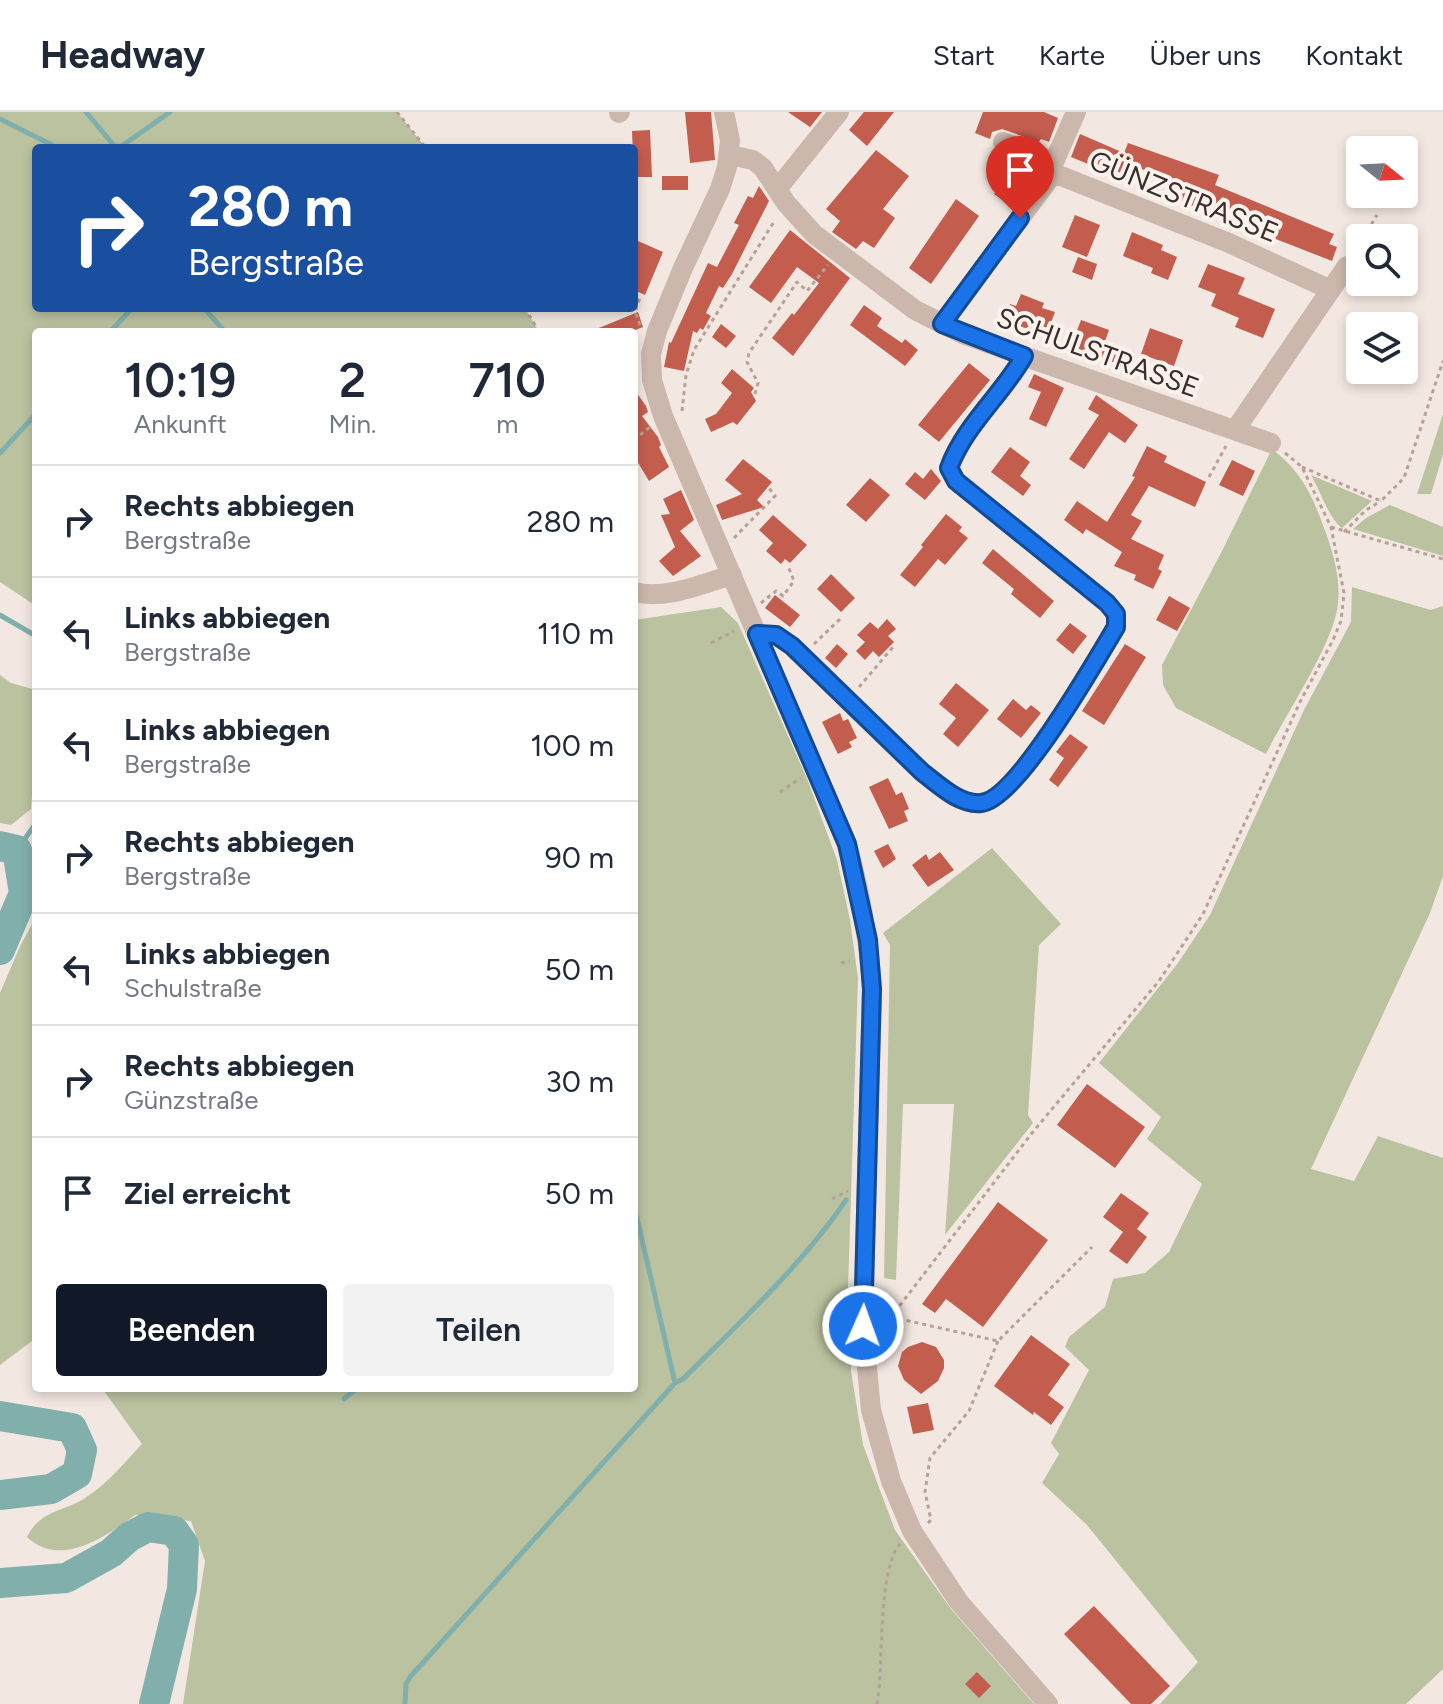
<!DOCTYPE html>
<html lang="de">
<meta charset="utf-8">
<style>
:root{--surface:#fff;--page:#f2f2f3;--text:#1f2937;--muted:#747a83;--line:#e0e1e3;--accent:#111827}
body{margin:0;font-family:Figtree,sans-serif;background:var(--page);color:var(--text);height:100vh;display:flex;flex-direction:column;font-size:30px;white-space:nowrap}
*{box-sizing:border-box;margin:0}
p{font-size:26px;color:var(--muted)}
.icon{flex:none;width:44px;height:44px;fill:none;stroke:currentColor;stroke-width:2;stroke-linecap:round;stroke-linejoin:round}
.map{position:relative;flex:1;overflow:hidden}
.drawer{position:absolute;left:32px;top:216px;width:606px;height:1064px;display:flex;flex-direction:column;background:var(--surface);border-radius:8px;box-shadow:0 4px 12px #0003}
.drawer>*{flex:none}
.top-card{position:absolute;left:32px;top:32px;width:606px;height:168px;border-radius:8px;box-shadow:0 4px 12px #0003;background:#1a4fa0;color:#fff;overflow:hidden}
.needle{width:52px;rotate:108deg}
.controls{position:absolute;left:1346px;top:24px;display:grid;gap:16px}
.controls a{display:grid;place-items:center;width:72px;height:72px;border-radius:8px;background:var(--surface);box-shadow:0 4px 12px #0003;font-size:40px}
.pin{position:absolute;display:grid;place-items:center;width:68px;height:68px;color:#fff;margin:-82px -34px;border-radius:50% 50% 50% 0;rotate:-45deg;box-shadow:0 0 8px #0007}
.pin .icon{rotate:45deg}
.me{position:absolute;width:88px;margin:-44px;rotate:2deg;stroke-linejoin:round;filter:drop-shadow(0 0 6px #0008)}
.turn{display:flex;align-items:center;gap:28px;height:168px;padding:0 24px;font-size:36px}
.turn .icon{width:104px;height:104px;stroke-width:2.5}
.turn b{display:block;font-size:56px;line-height:68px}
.eta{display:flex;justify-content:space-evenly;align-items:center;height:136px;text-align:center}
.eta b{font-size:48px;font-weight:600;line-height:56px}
.primary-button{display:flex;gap:16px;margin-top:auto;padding:16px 24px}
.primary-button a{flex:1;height:92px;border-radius:8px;background:var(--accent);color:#fff;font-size:32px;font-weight:600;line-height:92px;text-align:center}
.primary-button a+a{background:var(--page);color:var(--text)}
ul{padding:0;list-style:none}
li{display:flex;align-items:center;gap:24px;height:112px;padding:0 24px;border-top:2px solid var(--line)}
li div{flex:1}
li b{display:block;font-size:30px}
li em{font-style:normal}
header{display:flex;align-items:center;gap:48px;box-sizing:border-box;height:112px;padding:0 40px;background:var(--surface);border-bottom:2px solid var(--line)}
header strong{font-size:38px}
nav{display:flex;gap:44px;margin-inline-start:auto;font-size:28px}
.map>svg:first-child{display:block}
.green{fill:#bac2a0}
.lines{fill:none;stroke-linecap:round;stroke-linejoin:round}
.stream{stroke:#80afac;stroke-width:5}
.river{stroke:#80afac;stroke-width:30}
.building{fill:#c35e4f}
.path{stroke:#b7a196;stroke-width:3;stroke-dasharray:4 4;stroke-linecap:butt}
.minor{stroke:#cbb7ac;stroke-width:20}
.route-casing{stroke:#114b97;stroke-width:20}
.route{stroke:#1a73e8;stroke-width:14}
.labels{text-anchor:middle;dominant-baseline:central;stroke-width:8;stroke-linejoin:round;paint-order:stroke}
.street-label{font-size:28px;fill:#392e2b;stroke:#faf3ed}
</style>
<header>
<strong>Headway</strong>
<nav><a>Start</a><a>Karte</a><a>Über uns</a><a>Kontakt</a></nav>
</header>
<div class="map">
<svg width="1443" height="1592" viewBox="0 0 1443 1592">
<rect width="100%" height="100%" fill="#f3e8e1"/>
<!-- green -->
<path class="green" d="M0,0h397l29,36h-390v160h489l14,24h-503v274l-36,-24z
M1443,302v40l-12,40h-14z
M1272,337c28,22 39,43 51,76 9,24 18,52 15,78 -3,39 -53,112 -72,151l-90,-46 -13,-23 -1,-20 61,-116z
M1311,363l61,26 -30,27c-13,-9 -22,-38 -31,-53z
M1390,393l53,22v29l-90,-27 13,-11z
M1352,475l79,23 12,-4v270l-13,37 -119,256 43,12 24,-45 65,22v511l-37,35h-246l38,-42 -111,-137 -45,-42 17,-29 -8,-11 38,-73 -24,-23 4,-10 36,-30 8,-28 32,-6 24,-21 33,-68 -55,-45 14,-22 -62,-54 79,-100 32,-48 94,-205 47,-88z
M721,495l17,16 70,158 29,79 13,60 8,58 -10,311 3,82 12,74 32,85 56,79 83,95h-851l22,-143 -14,-40 -56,-6c-28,21 -75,54 -108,22 14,-29 40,-25 61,-41 21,-14 37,-34 54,-52l-40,-56h532v-768z
M0,563l11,8 25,7v53l-5,66 -20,16 -11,-2z
M992,736l69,76 -22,21 -11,170 5,8 -88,112 9,-131h-51l-7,176 -12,-2 6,-333 -7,-12z
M36,805v421l-36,27v-372l21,-49z"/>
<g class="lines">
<!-- stream -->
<path class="stream" d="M86,0l30,36
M0,7l58,29
M119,36l51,-36
M204,196l21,24
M110,220l22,-24
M0,341l36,-39
M0,503l36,21
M17,738l19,-27
M675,1271l8,-4c55,-55 120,-115 163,-179
M344,1287l13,-11
M405,1592l1,-20 4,-7 265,-294 -41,-178"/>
<!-- river -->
<path class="river" d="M0,734l17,4 7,43 -24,57
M0,1304l72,12 10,22 -5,24 -26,15 -51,6
M0,1471l66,-5 45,-25 18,-16 19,-10 26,4 10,14 -2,44 -28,115"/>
</g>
<!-- building -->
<path class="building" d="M685,0h26l4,48 -25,3z
M788,0h34l-12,15z
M864,0h30l-27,34 -18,-16z
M983,0h61l14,6 -9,24 -8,-3 -2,3 -37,-13 -10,3 -2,7 -15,-6z
M650,18l2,47h-18l-2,-46z
M1080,22l44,19 4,-10 91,32 -4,10 119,49 -5,10 8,3 -5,14 -168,-66 6,-15 -31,-12 -4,11 -30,-13 -2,4 -32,-13z
M876,38l33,26 -26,33 12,9 -21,30 -11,-7 -7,8 -24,-17 8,-11 -14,-12z
M1012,48l18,7 -6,14 4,3 -16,23 -18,-13 22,-31z
M662,64h26v14h-26z
M759,74l10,15 -37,73 -9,14 -4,-2 -13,27 5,3 -8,14 -3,-2 -3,5 -4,-2 -9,40 -20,-4 5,-25 2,1 37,-80 9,4 22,-42 -5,-2 14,-27 5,2z
M956,87l23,17 -48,68 -22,-16z
M1075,103l25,10 -13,32 -25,-10z
M790,118l60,48 -57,78 -21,-18 20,-25 2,2 25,-32 -22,-16 -26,36 -22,-16z
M1132,120l31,13 -2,5 16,7 -9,23 -17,-7 2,-5 -30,-12z
M638,129l25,11 -18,43 -11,-5v-39z
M1078,145l19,7 -5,16 -20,-8z
M1208,152l37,14 -7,16 37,15 -12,29 -28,-11 4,-9 -28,-12 5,-12 -18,-7z
M1021,182l23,9 -2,5 13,4 -9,24 -42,-16 6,-16 6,2z
M864,193l18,13 -5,8 25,17 3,-4 13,11 -13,16 -55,-41z
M638,200l5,15 -13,5h-41z
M1081,208l28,10 -4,11 29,11 -6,16 -57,-22z
M721,212l15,12 -10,12 -14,-11z
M1150,216l33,12 -9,26 -33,-12z
M969,251l21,17 -51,62 -21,-17z
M732,257l22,19 -3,4 5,9 -19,24 -4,-3 -22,10 -6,-13 11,-5 16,-21 -11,-10z
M1034,262l30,14 -18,39 -17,-8 12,-27 -13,-5z
M634,277l12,17 2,6 -6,4 16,21 3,8 -2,2 10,20 -20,14 -15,-25z
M1096,283l42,30 -13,18 -16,-11 -25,37 -15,-10 30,-44 -11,-6z
M1147,334l20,10 -3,6 42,20 -11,25 -46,-21 -18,29 11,6 -11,18 33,16 -6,14 4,2 -9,18 -19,-9 2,-5 -22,-9 8,-14 -36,-23 -3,5 -19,-14 13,-19 30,21 28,-45 -3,-1z
M1010,335l20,15 -10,14 11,9 -8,11 -32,-24z
M743,347l29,23 -15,18 7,7 -42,13 -6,-15 26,-11 -17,-14z
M1232,348l23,11 -12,25 -24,-11z
M931,357l10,12 -16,19 -20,-16 10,-12 8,7z
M870,366l20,17 -24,27 -20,-17z
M681,378l13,30 -14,11 21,25 -28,20 -14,-15 16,-14 -14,-32 9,-1 -7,-15z
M946,402l16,13 -3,4 9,7 -23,27 -7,-6 -23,28 -15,-12 23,-28 -2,-2z
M773,403l34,30 -17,18 -5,-4 -4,5 -15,-13 7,-8 -14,-13z
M993,437l61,52 -14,17 -29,-24 3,-5 -32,-26z
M831,462l24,24 -14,14 -24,-23z
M775,483l25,20 -10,12 -25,-19z
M1169,484l21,12 -13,23 -21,-11z
M887,507l9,10 -8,7 6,6 -15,15 -6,-6 -8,9 -9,-9 9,-9 -8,-7 13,-13 8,7z
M1070,511l17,13 -14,18 -17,-14z
M837,532l11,10 -12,14 -11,-10z
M1125,532l21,13 -42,68 -22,-14z
M956,571l33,27 -31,37 -15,-13 13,-16 -17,-14z
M1013,587l13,11 5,-5 10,8 -20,25 -24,-19z
M840,601l3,8 5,-2 9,19 -8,4 3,5 -14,7 -16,-32z
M1070,622l18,13 -30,40 -9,-7 15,-22 -8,-6z
M888,666l8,17 6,-3 7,17 -5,2 4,10 -19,8 -20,-42z
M888,732l8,15 -13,9 -9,-17z
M940,740l14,18 -26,17 -16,-22 14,-11 3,6z
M1087,972l58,43 -30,41 -58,-43z
M1121,1081l28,20 -12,16 10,8 -20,27 -18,-13 14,-19 -20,-15z
M998,1090l50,38 -65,87 -37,-28 -11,14 -13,-9z
M1031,1223l39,29 -22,31 16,12 -13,18 -17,-13 -1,3 -39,-29z
M922,1230l14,5 8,13v8l-6,13 -17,13 -17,-14 -6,-14 4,-14 6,-5z
M928,1291l6,27 -21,4 -6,-27z
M1094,1494l76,80 -19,18h-20l-67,-70z
M977,1560l14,14 -12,12 -14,-14z"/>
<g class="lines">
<!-- path -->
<path class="path" d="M397,0l29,36
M1363,126l14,-23
M525,196l14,24
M640,213l-5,-13 6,-17
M755,282l3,-11 -11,-21 2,-9 48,-71 10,9 21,-26
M682,299l4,-36 8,-25 81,-130
M634,328l16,-13
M1302,355l79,34 23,-23 39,-117
M1209,365l17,-31
M1331,415l112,32
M1344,420l22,-22 15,-9
M734,426l41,-42 -6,-8
M761,491l15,-12 7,5 11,-15 -6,-15
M711,531l23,-12
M814,532l26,-25
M859,575l34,-40
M780,680l21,-14
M841,851l9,-2
M832,1087l16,-8
M891,1205l107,24 94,-94
M882,1209l9,-4 141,-184 127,-152 44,-67 97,-212 33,-62 8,-19 3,-28 -13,-66 -29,-60 -17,-14
M928,1411l3,-3 -6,-28 5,-34 39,-47 29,-70
M877,1592c7,-38 0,-134 23,-160"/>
<!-- minor -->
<path class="minor" d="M724,0l6,28 -3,27 -7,22 -37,79 -26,63 -6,23 1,26 11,36 184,428c13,48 22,96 25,145l-9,337 8,84 20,71 21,50 47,71 89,102
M619,1l1,-1
M1003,30l51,20
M730,43l23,5 10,8 23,35 28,31 101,76 48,24 66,24 242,85
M1052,63l2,-13 22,-50
M778,76l61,-76
M942,212l110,-149 9,1 168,67 102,47
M1235,318l112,-164
M634,480c32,8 67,-8 98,-17
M757,522l19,1 16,11 130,126c16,12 37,33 59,31 35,-3 115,-143 135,-176v-13l-9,-11 -151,-122 -7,-13c15,-42 53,-74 75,-112"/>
</g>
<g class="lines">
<defs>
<path id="route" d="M863,1214l9,-337 -4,-49 -21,-96 -90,-210 19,1 16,11 130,126c16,12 37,33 59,31 36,-3 115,-143 135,-176v-13l-9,-11 -151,-122 -7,-13c15,-42 53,-73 75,-112l-82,-32 78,-106"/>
</defs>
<!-- route casing -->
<use href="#route" class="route-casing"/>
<!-- route -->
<use href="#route" class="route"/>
</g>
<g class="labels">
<!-- street labels -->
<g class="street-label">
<text transform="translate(1184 84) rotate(22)">GÜNZSTRASSE</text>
<text transform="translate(1098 240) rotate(20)">SCHULSTRASSE</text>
</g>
</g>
</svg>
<div class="controls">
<a><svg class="needle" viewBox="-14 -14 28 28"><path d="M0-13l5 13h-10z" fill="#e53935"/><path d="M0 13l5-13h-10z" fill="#747a83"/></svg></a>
<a><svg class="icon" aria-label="search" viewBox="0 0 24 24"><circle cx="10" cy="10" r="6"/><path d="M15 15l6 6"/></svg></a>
<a><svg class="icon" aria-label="layers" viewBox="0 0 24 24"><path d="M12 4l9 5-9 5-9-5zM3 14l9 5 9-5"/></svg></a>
</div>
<div class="pin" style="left:1020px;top:106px;background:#d93025"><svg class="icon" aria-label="arrive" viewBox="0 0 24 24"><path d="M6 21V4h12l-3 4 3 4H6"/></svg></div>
<svg class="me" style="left:863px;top:1214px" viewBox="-20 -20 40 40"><circle r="17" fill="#1a73e8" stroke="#fff" stroke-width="3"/><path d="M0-11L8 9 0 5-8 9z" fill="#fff"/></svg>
<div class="top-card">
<div class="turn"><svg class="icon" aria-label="right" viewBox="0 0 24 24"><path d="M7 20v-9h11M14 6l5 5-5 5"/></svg><div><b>280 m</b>Bergstraße</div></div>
</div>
<section class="drawer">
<div class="eta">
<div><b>10:19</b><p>Ankunft</p></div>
<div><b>2</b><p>Min.</p></div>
<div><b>710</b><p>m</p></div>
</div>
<ul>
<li><svg class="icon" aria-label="right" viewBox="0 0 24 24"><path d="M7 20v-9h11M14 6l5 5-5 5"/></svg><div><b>Rechts abbiegen</b><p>Bergstraße</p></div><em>280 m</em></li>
<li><svg class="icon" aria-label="left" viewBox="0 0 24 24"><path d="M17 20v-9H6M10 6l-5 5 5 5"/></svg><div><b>Links abbiegen</b><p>Bergstraße</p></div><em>110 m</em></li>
<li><svg class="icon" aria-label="left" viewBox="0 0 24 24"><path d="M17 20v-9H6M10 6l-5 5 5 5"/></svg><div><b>Links abbiegen</b><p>Bergstraße</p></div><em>100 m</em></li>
<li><svg class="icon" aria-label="right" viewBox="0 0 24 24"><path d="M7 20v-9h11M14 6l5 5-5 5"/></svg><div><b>Rechts abbiegen</b><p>Bergstraße</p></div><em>90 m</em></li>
<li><svg class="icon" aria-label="left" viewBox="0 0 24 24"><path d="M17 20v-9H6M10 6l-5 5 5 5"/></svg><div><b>Links abbiegen</b><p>Schulstraße</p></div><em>50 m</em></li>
<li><svg class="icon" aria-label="right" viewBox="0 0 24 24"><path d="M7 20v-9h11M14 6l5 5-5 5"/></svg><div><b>Rechts abbiegen</b><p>Günzstraße</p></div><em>30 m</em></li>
<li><svg class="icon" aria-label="arrive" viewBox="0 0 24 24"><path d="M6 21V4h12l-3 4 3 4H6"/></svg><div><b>Ziel erreicht</b></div><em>50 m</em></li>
</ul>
<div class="primary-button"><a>Beenden</a><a>Teilen</a></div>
</section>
</div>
